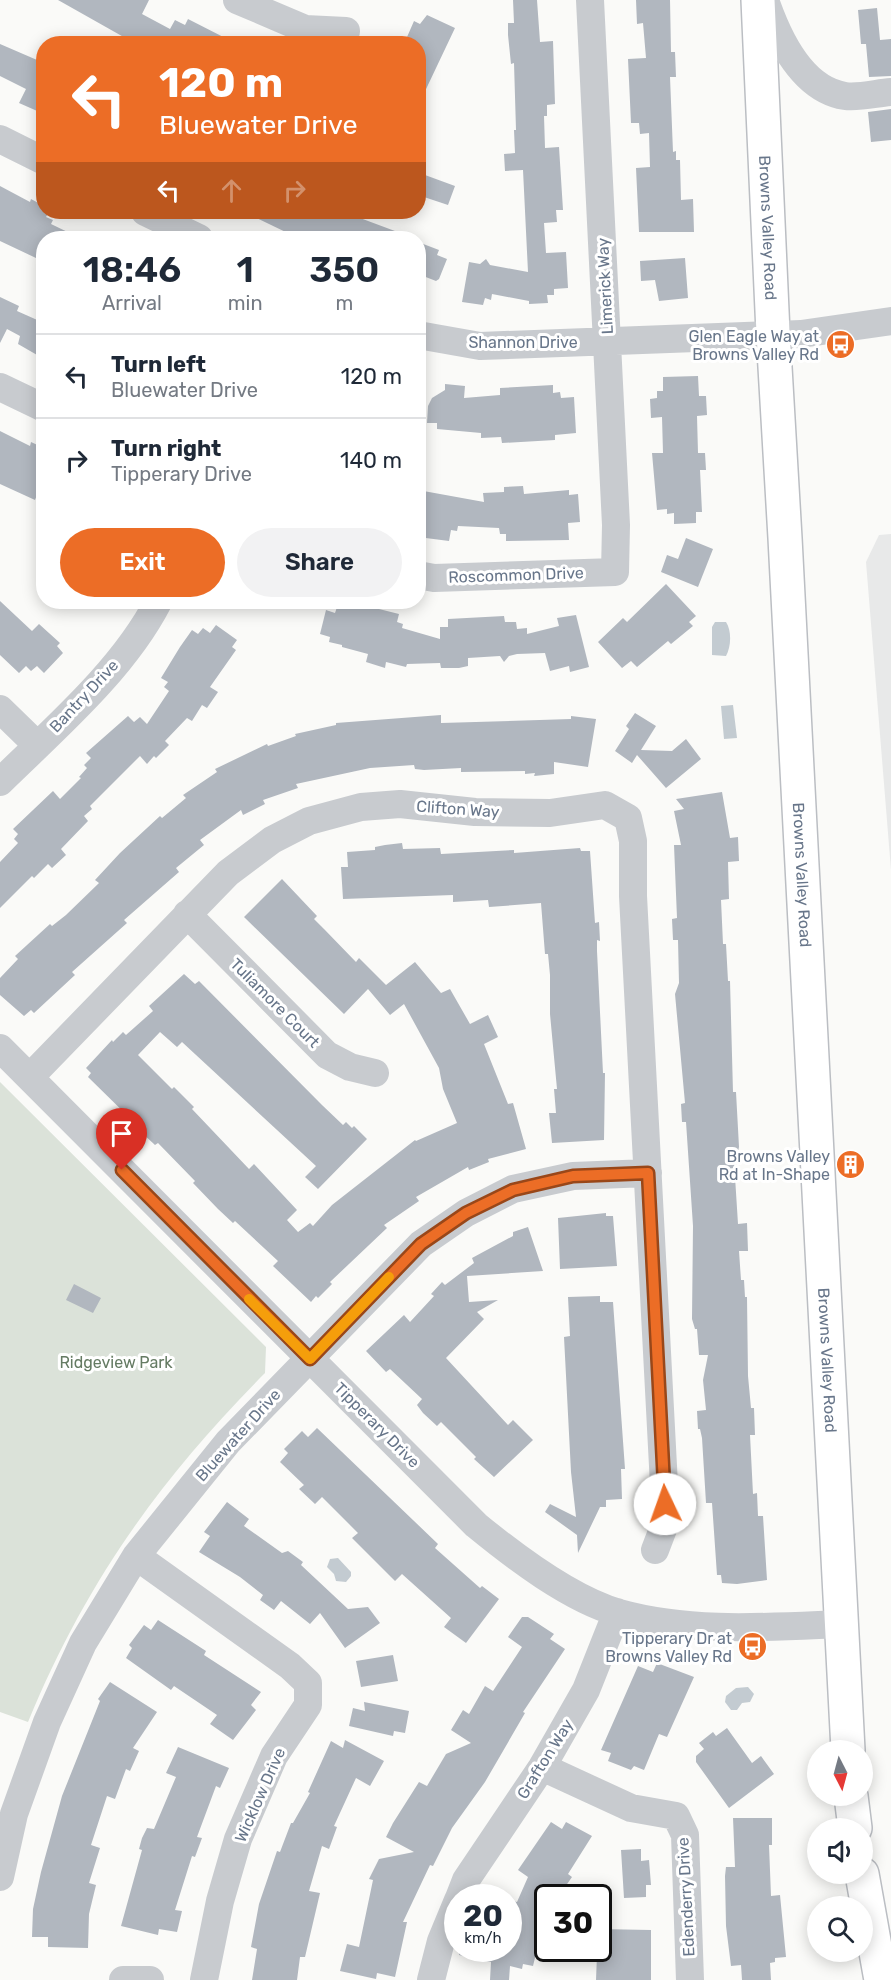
<!DOCTYPE html>
<style>
:root{--surface:#fff;--page:#f2f2f3;--text:#1f2937;--muted:#747a83;--line:#e0e1e3;--accent:#ec6d26}
body{margin:0;font-family:Rubik,sans-serif;background:var(--page);color:var(--text);height:100vh;display:flex;flex-direction:column;font-size:22px;white-space:nowrap}
*{box-sizing:border-box;margin:0}
p{font-size:20px;color:var(--muted)}
.icon{flex:none;width:33px;height:33px;fill:none;stroke:currentColor;stroke-width:2;stroke-linecap:round;stroke-linejoin:round}
.map{position:relative;flex:1;overflow:hidden}
.details{position:absolute;left:36px;top:231px;width:390px;height:378px;display:flex;flex-direction:column;background:var(--surface);border-radius:24px;box-shadow:0 3px 15px #0003}
.details>*{flex:none}
.top-card{position:absolute;left:36px;top:36px;width:390px;height:183px;border-radius:24px;box-shadow:0 3px 15px #0003;background:#ec6d26;color:#fff;overflow:hidden}
.needle{width:39px;rotate:174deg}
.buttons{position:absolute;left:807px;top:1740px;display:grid;gap:12px}
.buttons a{display:grid;place-items:center;width:66px;height:66px;border-radius:50%;background:var(--surface);box-shadow:0 3px 15px #0003;font-size:30px}
.speed{position:absolute;left:444px;top:1884px;display:flex;gap:12px;font-size:30px;font-weight:700;text-align:center}
.speed>*{display:grid;place-content:center;width:78px;height:78px;border-radius:50%;background:var(--surface);box-shadow:0 3px 15px #0003;line-height:1}
.speed small{font-size:15px;font-weight:400}
.speed .limit{border:3px solid #111;border-radius:9px;background:#fff;color:#111}
.pin{position:absolute;display:grid;place-items:center;width:51px;height:51px;color:#fff;margin:-62px -26px;border-radius:50% 50% 50% 0;rotate:-45deg;box-shadow:0 0 6px #0007}
.pin .icon{rotate:45deg}
.me{position:absolute;width:66px;margin:-33px;rotate:357deg;stroke-linejoin:round;filter:drop-shadow(0 0 4px #0008)}
.turn{display:flex;align-items:center;gap:21px;height:126px;padding:0 24px;font-size:27px}
.turn .icon{width:78px;height:78px;stroke-width:2.5}
.turn b{display:block;font-size:42px;line-height:51px}
.lanes{display:flex;align-items:center;height:57px;padding:0 24px;background:#0003;justify-content:center;gap:30px;direction:ltr}
.lanes .off{opacity:.35}
.eta{display:flex;justify-content:space-evenly;align-items:center;height:102px;text-align:center}
.eta b{font-size:36px;font-weight:600;line-height:42px}
.primary-button{display:flex;gap:12px;margin-top:auto;padding:12px 24px}
.primary-button a{flex:1;height:69px;border-radius:36px;background:var(--accent);color:#fff;font-size:24px;font-weight:600;line-height:69px;text-align:center}
.primary-button a+a{background:var(--page);color:var(--text)}
ul{padding:0;list-style:none}
li{display:flex;align-items:center;gap:18px;height:84px;padding:0 24px;border-top:2px solid var(--line)}
li div{flex:1}
li b{display:block;font-size:22px}
li em{font-style:normal}
.map>svg:first-child{display:block}
.built{fill:#e8e9e9}
.green{fill:#dbe2d9}
.water{fill:#c3cbd1}
.building{fill:#b1b7bf}
.lines{fill:none;stroke-linecap:round;stroke-linejoin:round}
.major-casing{stroke:#bbbec3;stroke-width:36}
.minor{stroke:#c8cbcf;stroke-width:28}
.major{stroke:#fff;stroke-width:33}
.route-casing{stroke:#994719;stroke-width:15}
.route{stroke:#ec6d26;stroke-width:10}
.slow{stroke:#f59e0b;stroke-width:10}
.labels{text-anchor:middle;dominant-baseline:central;stroke-width:6;stroke-linejoin:round;paint-order:stroke}
.street-label{font-size:16px;fill:#68768a;stroke:#fff}
.poi-label{font-size:16px;fill:#68768a;stroke:#fff;text-anchor:end}
.park-label{font-size:16px;fill:#657b63;stroke:#fff}
</style>
<div class="map">
<svg width="891" height="1980" viewBox="0 0 891 1980">
<rect width="100%" height="100%" fill="#fafaf8"/>
<!-- built -->
<path class="built" d="M891,534v336l-25,-308 13,-27z"/>
<!-- green -->
<path class="green" d="M0,1082l266,265 -1,26c-106,107 -179,209 -237,349l-28,-10z"/>
<!-- water -->
<path class="water" d="M715,622h11c6,9 5,25 0,34l-14,-1v-28z
M733,705l4,33 -13,1 -3,-33z
M338,1558l13,14v4l-5,6 -10,-1 -2,-7 -7,-7 3,-8z
M748,1687l6,7 -4,8 -8,1 -5,7h-6l-6,-8 1,-6 10,-8z"/>
<!-- building -->
<path class="building" d="M58,0h91l-7,14 28,15 5,-9 10,5 3,-6 49,25h-101z
M513,0h24l3,42 13,-1 2,63 -8,1v11h-3l1,32 14,-1 4,63h-7l1,12 -13,1 2,30 20,-1 2,36 -14,1v6h-7l1,8 -19,1v-3l-37,-7 -1,6 -6,-2 -2,7 -21,-3 7,-40 11,2 6,-5 4,6 38,7 -5,-102 -18,1 -1,-17 11,-1 -1,-23h2l-2,-67 -3,1 -3,-29v-12h6z
M636,0h34l1,52h4l1,25h-6l3,75 3,-1v9h4l1,40 12,-1 1,33h-55l-3,-64 14,-1 -1,-34 -9,1 -1,-11h-8l-3,-64 18,-1 -3,-35 -6,1z
M877,8l3,32 11,-1v37l-22,1 -3,-33h-5l-3,-34z
M427,15l28,13 -37,78v-62h-14l10,-23 6,3z
M0,44l44,19v51l-25,-11 7,-14 -26,-13z
M891,109v31l-20,2 -3,-30z
M425,175l30,11 -7,19 -30,-10z
M0,186l30,16 1,-3 13,7v6h5l-3,5 7,3 -2,4 29,14h-36v18l-6,-3 -2,5 -36,-17z
M244,212h109l-1,3 59,22 -113,1z
M418,242l21,8 -2,5 10,4 -8,20 -3,2 -18,-7z
M685,258l3,40 -29,3 -4,-21 -14,1 -1,-20z
M0,297l19,9 -2,5 27,12v36l-26,-15 2,-8 -13,-7 -7,14z
M698,376l1,20h7l1,19 -10,1 1,37h7l1,17h-6l2,42h-6v11l-22,1v-11l-7,1v-5l-10,1 -5,-57h11l-1,-36 -11,1 -1,-19 7,-1v-7h6v-14z
M445,384l20,2 -1,12 36,-3v-7l53,-3v8l7,-1 1,6 13,-1 2,36 -21,2v5l-53,3 -1,-6 -20,1v-5l-44,-4v-6h-10l1,-17 4,-8 13,-8z
M0,431l30,15 1,-4 13,6v50l-7,-3 -2,5 -35,-16z
M523,486l1,8 45,-4v5l9,-1 2,28 -12,1 1,17 -63,1v-7h-6l-1,-6 -41,-2 -1,5 -6,-1 -2,11 -31,-4v-47l66,12 -1,-9 21,-1v-5z
M686,538l27,11 -15,38 -37,-15 6,-17 11,4z
M666,584l30,32 -7,6 4,4 -22,18 -3,-3 -31,26 -6,-6 -9,7 -24,-26 25,-24 4,4z
M0,601l32,30 7,-7 21,19 -3,3 6,7 -19,20 -7,-7 -6,5 -5,-5 -7,7 -19,-18z
M345,602h19l-1,3 36,9 -2,8 6,2 -1,4 38,11v-12h8v-8l56,-3 1,6h11l1,7 10,-1v6l32,-8 -2,-8 19,-3 13,52 -19,5 -1,-6 -19,5 -5,-18 -28,1 -8,2 -5,6 -4,-6 -32,2v8l-9,2h-18l-1,-5 -33,1 -1,3 -20,-5 -1,6 -19,-6 2,-8 -26,-7v-2l-13,-3 1,-5 -10,-3 6,-24 9,3 2,-6 6,2z
M216,625l21,15 -5,7 4,3 -26,37 8,5 -11,16 -5,-3 -10,16 -5,-3 -22,23 4,4 -13,13 -2,-2 -7,8 -7,-8 -50,50 2,3 -8,7 4,5 -27,28 5,6 -14,13 -4,-4 -14,14 -2,-2 -32,32v-46l18,-19 -4,-4 4,-5 -5,-5 40,-38 7,8 21,-21 -2,-1 8,-9 -3,-3 7,-7 -5,-5 42,-37 6,6 6,-5 7,7 22,-33 -5,-4 4,-5 -7,-4 19,-31 12,-17 6,4 5,-6 7,5z
M635,713l21,13 -15,24 31,1 14,-12 15,20 -35,29 -29,-33 -5,8 -17,-12 14,-22 -3,-3z
M441,715v8l130,-4v-3l25,3 -8,48 -34,-5v12l-20,2 1,-3 -10,1v-3l-64,1v-4l-37,2 -9,-1 -1,-4 -44,3 -74,16 2,4 -35,12 2,4 -22,11 -2,-5 -41,30 4,5 -28,23 3,4 -55,48 3,3 -55,49 3,3 -41,38 -3,-3 -7,6 -24,-21v-17l18,-19 -3,-3 35,-32 2,2 14,-11 33,-32 -4,-3 25,-27 40,-37 2,2 24,-20 -3,-3 34,-23 -2,-3 52,-25 1,2 28,-10 -1,-2 41,-9v-2z
M722,792l8,46 8,-1 1,24 -11,1 1,37 -8,1 2,44h3l2,37h2l3,111h3l3,55 -3,14h-2l4,63 9,-1 1,28h-9l2,29h3l1,17h2l1,79 3,32h3l1,27h-5l3,59 4,-1 1,23h5l4,64 -30,4 -15,-1 -1,-8h-4l-5,-72h-6l-4,-65 -2,-9h-2l-1,-18 9,-1 -3,-30 5,-25h-9l-2,-26h-2l-3,-10 1,-93 -7,-104h-4l-1,-18 4,-1 -10,-109 4,-11 -1,-43h-5l-1,-21 5,-1 -3,-73h7l-7,-34 10,-2 -8,-10z
M402,843l1,6 37,-1 1,6 73,-4v3l66,-5 1,3h9l5,72 4,-1 1,19 -3,-1v11l6,122h2l-1,67 -52,3 -3,-30h7l-2,-24h3l-7,-75v-39l-2,-21h-3l-4,-51 -52,4 -1,-7 -35,2v-7l-110,4 -2,-32h7l-1,-15 28,-2v-3l10,-2z
M282,879l35,37 -3,3 10,10 32,33 3,-4 27,27 29,-23 26,31 9,-4 20,35 18,-9 10,22 -14,7 24,60 5,-1 13,46 -38,10 1,3 -20,8 -1,-3 -52,30 3,4 -35,24 3,3 -57,54 2,2 -14,14 -2,-2 -5,6 -38,-36 5,-5 -43,-40 -2,2 -15,-14 -25,-26 2,-2 -37,-38 -3,2 -14,-13 1,-2 -54,-53 3,-4 -5,-5 26,-28 1,2 10,-10 3,3 27,-24 -4,-5 35,-32 11,10 4,-3 123,124 21,20 3,-3 6,6 2,-2 13,13 -49,50 -13,-12 11,-11 -134,-124 -5,5 -17,-15 -22,23 34,34 2,-2 20,20 -2,2 57,60 5,-5 43,46 -10,10 11,12 12,-9 3,3 19,-21 83,-65 1,1 41,-18 -14,-34 -4,-21 -35,-64 -14,11 -22,-26 -24,25 -100,-97z
M606,1213v3h7l4,50 -57,3 -2,-51z
M528,1227l15,44 -76,5 2,26 29,-2 -21,12 7,7 -38,39 62,67 5,-5 20,20 -39,37 -20,-18 2,-2 -35,-35 -4,4 -14,-13 -6,-8 5,-6 -32,-30 -4,3 -20,-21 38,-36 6,7 24,-26 -3,-2 11,-12 3,3 29,-22 -2,-5 41,-22v-4z
M74,1284l27,14 -8,15 -27,-13z
M600,1296v6h13l12,167h-4l1,30 -16,1v7h-6l-22,46 -1,-18 -32,-23 5,-8 26,13 -5,-45 -7,-135 6,-1 -2,-39z
M317,1428l121,116 -3,4 45,40 2,-2 17,13 -33,44 -22,-16 7,-9 -49,-44 -7,7 -43,-43 6,-5 -36,-36 -7,7 -16,-15 5,-4 -24,-23 8,-9 -4,-4 18,-18 6,6z
M227,1502l22,17 -5,7 38,27 6,-2 15,11 -2,3 47,44 20,-2 12,16 -35,25 -25,-35 -10,11 -29,-23 -7,9 -14,-10 3,-5 -23,-18 -41,-25 11,-16 -6,-4z
M522,1617h6l26,17 -4,5 15,10 -42,63 2,1 -40,69 -33,46 -19,38 -3,-1 -27,57h4l-12,55 -18,-4 -1,6 -36,-8 7,-27 12,3 14,-67 -4,-1 10,-20 35,-7 -28,-15 7,-14 26,-41 8,4 19,-32 25,-11 -20,-13 12,-20 6,4 16,-28 8,5 29,-44 -14,-10z
M158,1620l48,31 -2,4 57,37 -10,13 5,5 -23,30 -23,-16 7,-9 -43,-29 -3,4 -45,-32 6,-10 -3,-3 15,-20 7,5z
M393,1655l5,26 -37,6 -5,-26z
M657,1663l37,14 -27,60 -8,-3 -15,36 -10,-4 -3,4 -23,-9 3,-8 -10,-3 37,-84 15,6z
M110,1682l47,30 -24,36 6,3 -9,20 -4,-2 -11,30 -8,-3 -16,49 9,3 -11,35 7,2 -7,29 -1,34 -40,-1v-10h-16l1,-28 8,-37 21,-76 38,-95 -2,-2z
M364,1702l45,9 -4,22 -11,-2 -1,5 -44,-10 4,-18 12,3z
M727,1728l25,35 9,-7 13,18 -45,34 -33,-46v-6l8,-7 -5,-6 14,-11 3,4z
M345,1740l39,21 -14,25 -14,-8 -22,48 3,1 -8,22 -7,-3 -13,45 11,2 -15,64h-5l-3,23h-45l5,-31 -6,-2 8,-43 18,-53 3,1 11,-29h2l17,-30 -2,-1 23,-51 12,7z
M178,1747l51,21 -9,20 -4,-2 -19,51 5,1 -7,19 -3,-1 -17,54 7,1 -5,21 -18,-3 -1,6 -37,-9 21,-76 -3,-1 3,-11 5,-10 7,1 22,-52 -10,-4z
M733,1818h39v27h-3l2,51 9,-1 6,62 -11,1v4l-5,1 1,17h-29l-1,-15 -10,1 -5,-40 -1,-50 1,-9h9z
M551,1822l11,7 4,-7 26,14 -24,38 4,3 -14,20 -10,-7v46l-7,-3 -8,33 -10,-2 -1,5 -12,-3 -1,14h-19l1,-18 -32,-7 1,-7h48v-49l9,3 11,-25 -10,-7z
M641,1849v12l8,-1 2,25h-5v12l-22,1 -3,-48z
M598,1929l53,1v50h-55z"/>
<g class="lines">
<defs>
<g id="major">
<path id="s1" d="M758,0l15,333 12,205 63,1212"/>
<path d="M851,1796l4,32"/>
<path d="M862,1874l19,106"/>
</g>
</defs>
<!-- major casing -->
<use href="#major" class="major-casing"/>
<!-- minor -->
<path class="minor" d="M237,0l68,29 41,2
M765,0c12,35 36,89 80,96 14,2 32,-3 46,-4
M0,139l44,22
M145,212l54,26
M418,335l62,11 321,-12 90,-13
M0,387l44,21
M418,575l16,3 181,-6 1,-47 -26,-525
M0,709l37,36
M0,782c54,-53 123,-112 158,-180
M187,914l140,141 23,12 25,6
M0,1048l476,477c39,32 94,74 143,88 72,20 148,14 222,11
M30,1077l198,-204 44,-33 37,-19 52,-14 39,-3 75,8 75,1 55,-8 23,13 5,23v55l32,608 -2,25 -8,21
M136,1556l154,110 18,17v22l-34,51 -36,83 -18,62 -16,79
M542,1767l89,41 45,8 9,19 5,145
M0,1877l14,-63 33,-92 36,-79 53,-87 92,-114 193,-198 45,-31 47,-24 60,-13 75,-3
M459,1898l7,-18 76,-113 44,-77 31,-78
M123,1980h27
M431,1980l10,-39 17,-41"/>
<!-- major -->
<use href="#major" class="major"/>
</g>
<g class="lines">
<defs>
<path id="route" d="M122,1170l188,189 111,-115 45,-31 47,-23 60,-14 75,-3 17,331"/>
</defs>
<!-- route casing -->
<use href="#route" class="route-casing"/>
<!-- route -->
<use href="#route" class="route"/>
<!-- slow -->
<path class="slow" d="M249,1299l61,60 79,-82"/>
</g>
<!-- icons -->
<defs>
<symbol id="bus-disc" viewBox="-11 -11 22 22"><circle r="9.5" fill="#ec6d26" stroke="#fff"/><path d="M-5-6H5V4H4V6H2V4H-2V6H-4V4H-5ZM-3.5-4V0h7V-4ZM-3.5 1.2v1.5H-2V1.2ZM2 1.2v1.5H3.5V1.2Z" fill="#fff"/></symbol>
<symbol id="building-disc" viewBox="-11 -11 22 22"><circle r="9.5" fill="#ec6d26" stroke="#fff"/><path d="M-4-6H4V6H1V3H-1V6H-4ZM-2.5-4.3h1.7v1.8h-1.7ZM.8-4.3h1.7v1.8H.8ZM-2.5-1h1.7V.8h-1.7ZM.8-1h1.7V.8H.8Z" fill="#fff"/></symbol>
</defs>
<g fill-rule="evenodd">
<use href="#bus-disc" x="824" y="328" width="33" height="33"/>
<use href="#building-disc" x="834" y="1148" width="33" height="33"/>
<use href="#bus-disc" x="736" y="1630" width="33" height="33"/>
</g>
<g class="labels">
<!-- street labels -->
<g class="street-label">
<text stroke="none"><textPath href="#s1" startOffset="228">Browns Valley Road</textPath></text>
<text transform="translate(605 286) rotate(-93)">Limerick Way</text>
<text x="523" y="342">Shannon Drive</text>
<text transform="translate(516 575) rotate(-2)">Roscommon Drive</text>
<text transform="translate(84 696) rotate(-47)">Bantry Drive</text>
<text transform="translate(458 809) rotate(4)">Clifton Way</text>
<text stroke="none"><textPath href="#s1" startOffset="876">Browns Valley Road</textPath></text>
<text transform="translate(275 1003) rotate(45)">Tuliamore Court</text>
<text stroke="none"><textPath href="#s1" startOffset="1362">Browns Valley Road</textPath></text>
<text transform="translate(377 1425) rotate(45)">Tipperary Drive</text>
<text transform="translate(238 1435) rotate(-48)">Bluewater Drive</text>
<text transform="translate(545 1759) rotate(-58)">Grafton Way</text>
<text transform="translate(260 1795) rotate(-66)">Wicklow Drive</text>
<text transform="translate(686 1897) rotate(-93)">Edenderry Drive</text>
</g>
<!-- poi labels -->
<g class="poi-label">
<text x="819" y="336">Glen Eagle Way at<tspan x="819" dy="18">Browns Valley Rd</tspan></text>
<text x="830" y="1156">Browns Valley<tspan x="830" dy="18">Rd at In-Shape</tspan></text>
<text x="732" y="1638">Tipperary Dr at<tspan x="732" dy="18">Browns Valley Rd</tspan></text>
</g>
<!-- park labels -->
<g class="park-label">
<text x="116" y="1362">Ridgeview Park</text>
</g>
</g>
</svg>
<div class="buttons">
<a><svg class="needle" viewBox="-14 -14 28 28"><path d="M0-13l5 13h-10z" fill="#e53935"/><path d="M0 13l5-13h-10z" fill="#747a83"/></svg></a>
<a><svg class="icon" aria-label="sound" viewBox="0 0 24 24"><path d="M4 9h4l5-4v14l-5-4H4zM17 9q2 3 0 6"/></svg></a>
<a><svg class="icon" aria-label="search" viewBox="0 0 24 24"><circle cx="10" cy="10" r="6"/><path d="M15 15l6 6"/></svg></a>
</div>
<div class="speed"><div>20<small>km/h</small></div><div class="limit">30</div></div>
<div class="pin" style="left:122px;top:1170px;background:#d93025"><svg class="icon" aria-label="arrive" viewBox="0 0 24 24"><path d="M6 21V4h12l-3 4 3 4H6"/></svg></div>
<svg class="me" style="left:665px;top:1504px" viewBox="-20 -20 40 40"><circle r="19" fill="#fff"/><path d="M0-13L10 11 0 6-10 11z" fill="#ec6d26"/></svg>
<div class="top-card">
<div class="turn"><svg class="icon" aria-label="left" viewBox="0 0 24 24"><path d="M17 20v-9H6M10 6l-5 5 5 5"/></svg><div><b>120 m</b>Bluewater Drive</div></div>
<div class="lanes"><svg class="icon" aria-label="left" viewBox="0 0 24 24"><path d="M17 20v-9H6M10 6l-5 5 5 5"/></svg><svg class="icon off" aria-label="ahead" viewBox="0 0 24 24"><path d="M12 20V5M6 11l6-6 6 6"/></svg><svg class="icon off" aria-label="right" viewBox="0 0 24 24"><path d="M7 20v-9h11M14 6l5 5-5 5"/></svg></div>
</div>
<section class="details">
<div class="eta">
<div><b>18:46</b><p>Arrival</p></div>
<div><b>1</b><p>min</p></div>
<div><b>350</b><p>m</p></div>
</div>
<ul>
<li><svg class="icon" aria-label="left" viewBox="0 0 24 24"><path d="M17 20v-9H6M10 6l-5 5 5 5"/></svg><div><b>Turn left</b><p>Bluewater Drive</p></div><em>120 m</em></li>
<li><svg class="icon" aria-label="right" viewBox="0 0 24 24"><path d="M7 20v-9h11M14 6l5 5-5 5"/></svg><div><b>Turn right</b><p>Tipperary Drive</p></div><em>140 m</em></li>
</ul>
<div class="primary-button"><a>Exit</a><a>Share</a></div>
</section>
</div>
